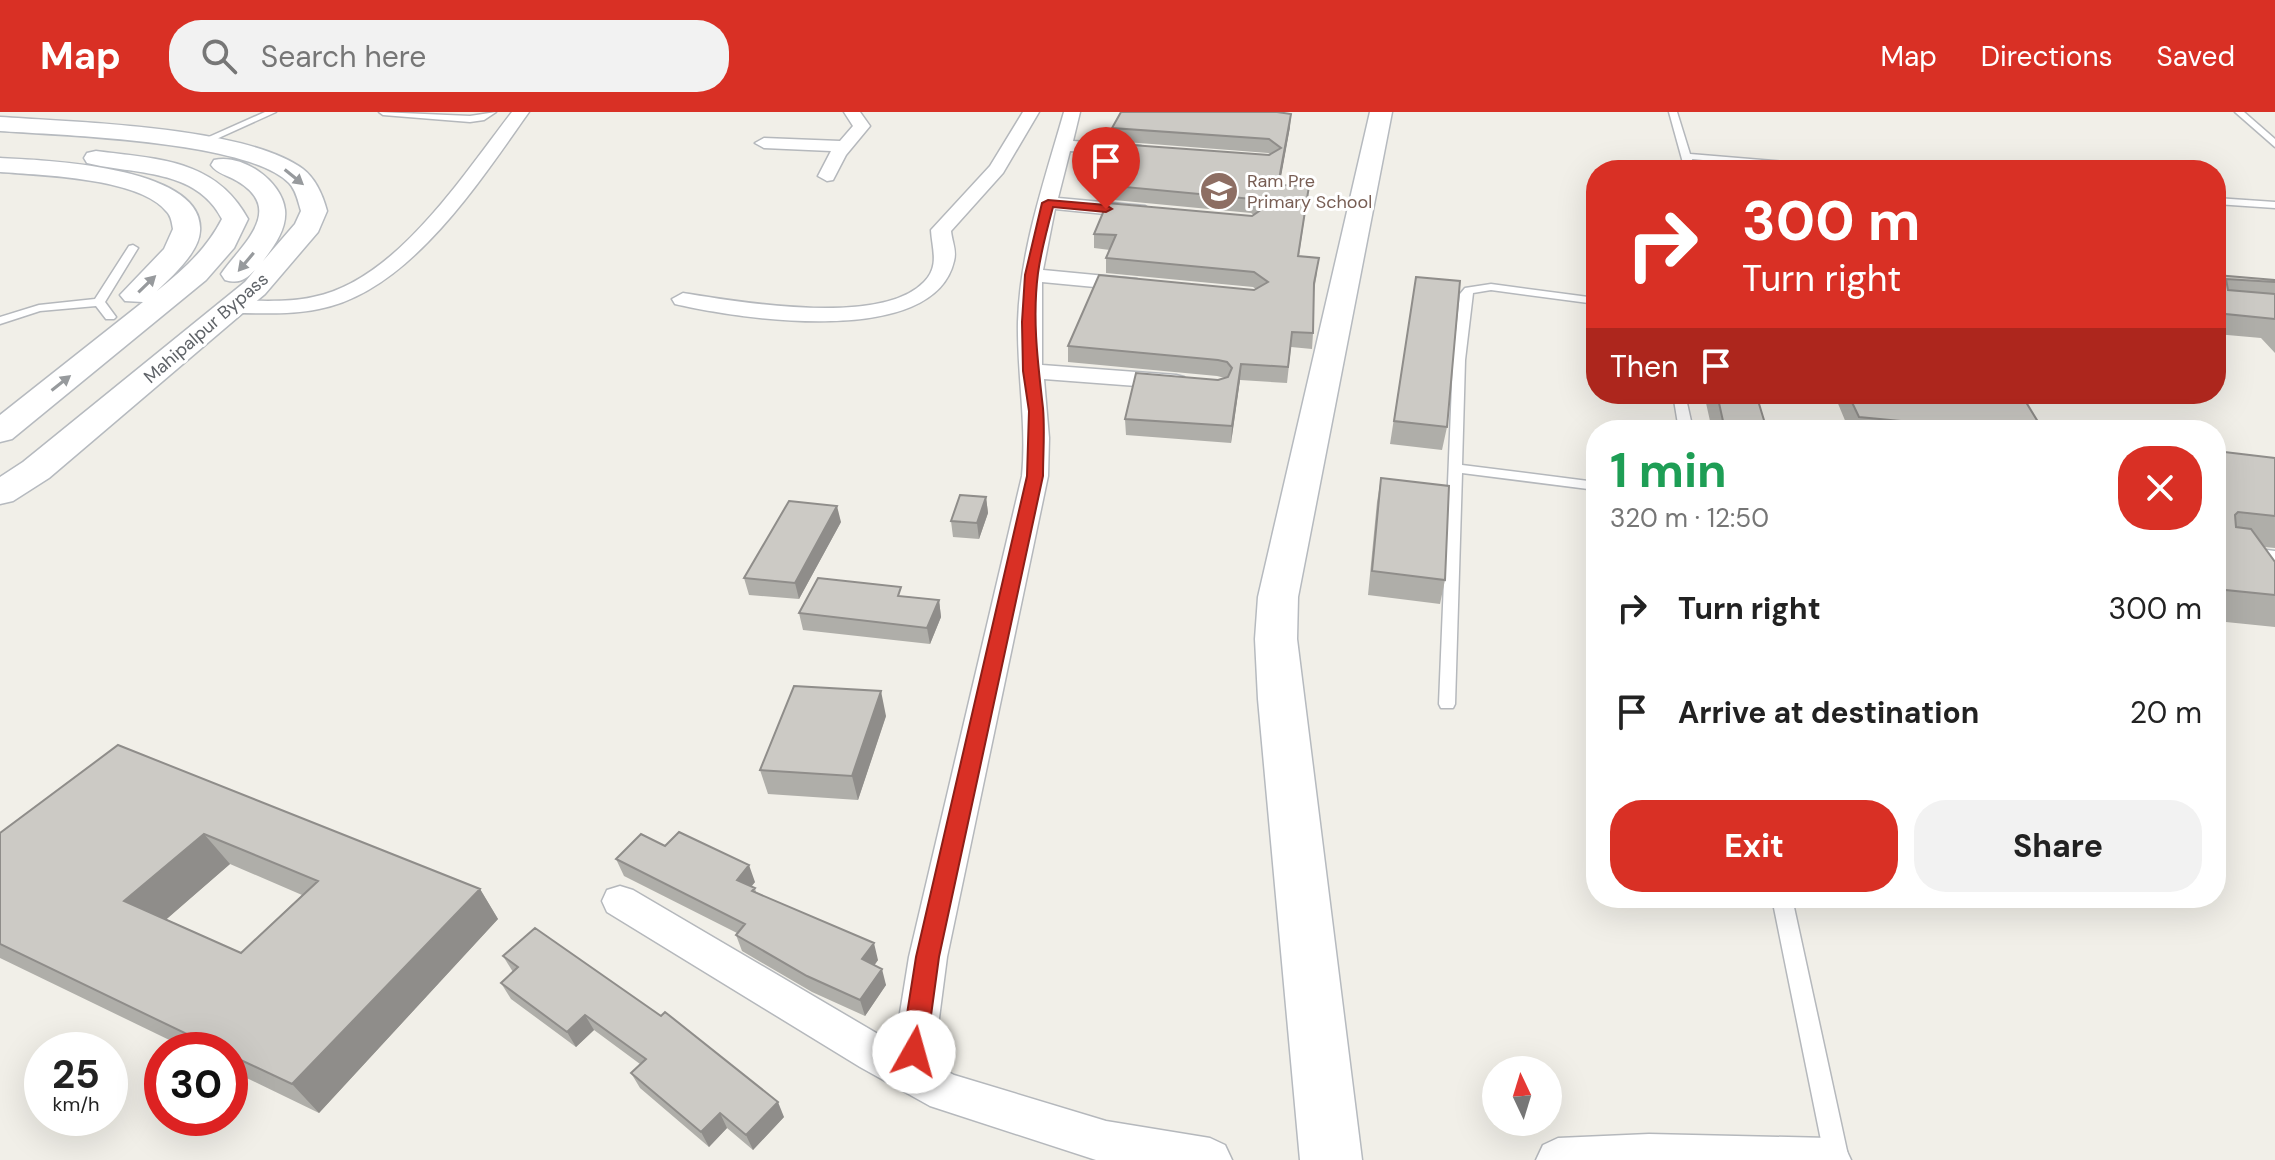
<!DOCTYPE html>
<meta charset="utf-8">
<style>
:root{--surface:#fff;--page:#f2f2f2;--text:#222;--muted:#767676;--accent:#d93025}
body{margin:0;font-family:"DM Sans",sans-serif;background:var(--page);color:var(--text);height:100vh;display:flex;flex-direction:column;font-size:30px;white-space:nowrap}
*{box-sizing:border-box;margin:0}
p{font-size:26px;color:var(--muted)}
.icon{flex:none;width:44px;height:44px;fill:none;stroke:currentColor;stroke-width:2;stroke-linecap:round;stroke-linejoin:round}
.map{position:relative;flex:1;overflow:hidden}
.drawer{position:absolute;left:1586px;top:308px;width:640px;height:488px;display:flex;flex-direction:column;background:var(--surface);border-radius:32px;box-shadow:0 8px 32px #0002}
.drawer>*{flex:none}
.banner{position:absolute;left:1586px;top:48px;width:640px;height:244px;border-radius:32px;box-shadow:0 8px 32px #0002;background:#d93025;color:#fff;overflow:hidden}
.needle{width:52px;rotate:356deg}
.tools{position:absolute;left:1482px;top:944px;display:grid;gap:16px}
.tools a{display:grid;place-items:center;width:80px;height:80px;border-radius:50%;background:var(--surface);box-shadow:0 8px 32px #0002;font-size:40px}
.speed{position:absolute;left:24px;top:920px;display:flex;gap:16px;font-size:40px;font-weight:700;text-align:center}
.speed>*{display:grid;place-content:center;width:104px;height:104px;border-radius:50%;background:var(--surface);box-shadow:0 8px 32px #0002;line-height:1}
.speed small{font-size:20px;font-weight:400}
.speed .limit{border:12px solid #d22;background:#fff;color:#111}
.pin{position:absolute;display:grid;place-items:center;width:68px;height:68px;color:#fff;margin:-82px -34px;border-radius:50% 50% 50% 0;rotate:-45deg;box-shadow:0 0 8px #0007}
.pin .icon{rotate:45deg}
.me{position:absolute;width:88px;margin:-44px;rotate:7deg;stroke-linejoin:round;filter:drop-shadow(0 0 6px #0008)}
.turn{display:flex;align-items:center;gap:28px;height:168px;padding:0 24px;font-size:36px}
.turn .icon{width:104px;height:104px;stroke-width:2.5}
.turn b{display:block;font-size:56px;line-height:68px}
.then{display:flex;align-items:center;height:76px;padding:0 24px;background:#0003;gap:16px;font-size:30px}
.round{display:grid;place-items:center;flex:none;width:84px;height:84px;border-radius:32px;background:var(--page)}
.headline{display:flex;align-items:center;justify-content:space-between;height:136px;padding:0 24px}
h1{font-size:48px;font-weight:700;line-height:60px;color:#1e9e55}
.action{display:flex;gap:16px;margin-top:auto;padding:16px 24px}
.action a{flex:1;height:92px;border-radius:32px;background:var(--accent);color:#fff;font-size:32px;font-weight:700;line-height:92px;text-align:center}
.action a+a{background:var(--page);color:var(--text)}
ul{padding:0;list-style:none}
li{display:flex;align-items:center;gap:24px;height:104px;padding:0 24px}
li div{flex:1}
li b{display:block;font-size:30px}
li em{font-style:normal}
header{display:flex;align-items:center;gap:48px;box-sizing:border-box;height:112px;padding:0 40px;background:var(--accent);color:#fff}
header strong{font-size:38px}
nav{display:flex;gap:44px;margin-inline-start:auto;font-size:28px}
.search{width:560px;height:72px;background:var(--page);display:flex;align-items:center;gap:20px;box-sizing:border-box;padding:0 28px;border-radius:32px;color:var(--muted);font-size:30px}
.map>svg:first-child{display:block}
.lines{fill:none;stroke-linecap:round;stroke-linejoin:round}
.lane-casing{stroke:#b5b8bc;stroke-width:3}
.street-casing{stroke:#b5b8bc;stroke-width:3}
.secondary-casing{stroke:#b6babf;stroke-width:3}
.lane{fill:#fff;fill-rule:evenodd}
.street{fill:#fff;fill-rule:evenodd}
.secondary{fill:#fff;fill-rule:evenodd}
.wall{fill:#afaea9;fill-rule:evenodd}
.shaded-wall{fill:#8f8d8a}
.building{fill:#cccac5;stroke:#8f8d8a;stroke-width:2;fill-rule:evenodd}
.oneway{fill:#979a9d}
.route{fill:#d93025;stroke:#8d1f18;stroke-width:2}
.labels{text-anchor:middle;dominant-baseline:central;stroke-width:6;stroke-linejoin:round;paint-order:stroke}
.far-education-label{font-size:18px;fill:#785e54;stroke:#fff;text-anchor:start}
.far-street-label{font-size:18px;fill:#5f6368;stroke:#fff}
</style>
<header>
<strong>Map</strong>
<div class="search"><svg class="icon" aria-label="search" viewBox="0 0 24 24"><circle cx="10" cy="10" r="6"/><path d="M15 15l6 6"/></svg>Search here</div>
<nav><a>Map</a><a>Directions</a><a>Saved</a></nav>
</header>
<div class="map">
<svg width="2275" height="1048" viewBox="0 0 2275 1048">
<rect width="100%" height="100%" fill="#f1efe8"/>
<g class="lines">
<defs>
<path id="lane" d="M265,0h11l-75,34 -8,-2z
M379,0l91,4 26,-4 -12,8 -14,2 -87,-7z
M1669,0h8l13,42 155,13 5,3h-37l-121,-11 3,11h-10z
M2235,0h9l31,27v8z
M2216,86l59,4v6l-59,-4z
M133,133l5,3 -33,54 11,15 -2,2h-8l-10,-13 -56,5 -40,13v-7l39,-12 56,-6 34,-53z
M1491,172l105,14v6l-105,-14 -18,3 -8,67 -3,105 134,17v8l-134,-17 -7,231 -2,4h-12l-2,-4 14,-344 7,-66 5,-6z
M1673,282h12l8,36h-14z
M2216,432l59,7v10l-59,-7z
M1772,786h20l57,262h-24z"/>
<path id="street" d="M512,0h17c-50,70 -120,180 -210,197 -28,6 -58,4 -86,4l-11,-6 11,-6c26,-1 54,2 80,-4 83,-16 150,-122 199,-185z
M844,0h16l10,14 -24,29 -13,25 -6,1 -9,-5 13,-25 -67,-3 -9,-5 9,-5 76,3 13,-15z
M1023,0h16l-36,61 -52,58c1,11 6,19 3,30 -20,88 -215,58 -279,43l-3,-5 11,-6c56,9 198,34 241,-11 16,-16 8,-33 7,-52l59,-64z
M1064,0h16l-7,29 68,5 9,5 -9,5 -71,-5 -12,47 87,8 9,6 -9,6 -90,-9 -12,61 94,9 10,6 -10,6 -95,-9v83l134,10 8,2 4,5 -4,5 -8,2 -132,-10 5,59 -1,38 -101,481 -14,107 21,11 152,46 104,17 15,7 7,15h-136l-166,-54 -70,-39 -253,-155 -5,-11 5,-11 13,-4 13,4 262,154 14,-87 113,-481c5,-52 -5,-102 -4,-154 2,-72 26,-140 46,-210z
M1649,1022l180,4 15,7 7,15h-315l7,-15 15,-7z"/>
<path id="secondary" d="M1370,0h22l-94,485 -1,42 65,521h-62l-42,-461 -3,-60 3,-42z
M0,5c73,5 245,9 303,52 13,10 20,27 24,42l-9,21 -53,62 -216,184 -36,23 -13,3v-27l23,-15 222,-180 10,-12c-10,10 -16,14 -30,10l-4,-6c19,-28 66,-64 16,-93 -9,-6 -20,-7 -26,-16l3,-5c28,-7 68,21 71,50 2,19 -11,36 -22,51l32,-37 6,-13c-3,-10 -5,-21 -12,-28 -40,-42 -229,-48 -289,-52z
M96,39c61,8 120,8 152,68l-14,29 -28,32 -194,159 -12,3v-27l143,-113 -18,-1 -5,-6 44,-46 9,-20c-1,-6 -2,-13 -6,-17 -26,-34 -126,-37 -167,-40v-14c43,2 205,8 200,73 -1,22 -29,46 -43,60 26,-21 49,-41 65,-72 -26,-51 -87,-44 -135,-56l-3,-5 3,-5z"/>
</defs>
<!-- lane casing -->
<use href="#lane" class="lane-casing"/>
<!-- street casing -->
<use href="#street" class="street-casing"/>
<!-- secondary casing -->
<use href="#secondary" class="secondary-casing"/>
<!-- lane -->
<use href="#lane" class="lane"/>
<!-- street -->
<use href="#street" class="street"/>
<!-- secondary -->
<use href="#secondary" class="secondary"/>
</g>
<!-- wall -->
<path class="wall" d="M1290,15l-11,58 30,1 -10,70 18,17 -3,18 -1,42 -1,16 -21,-2 -4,36 -47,-3 -9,63 -105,-8 -1,-16 100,-41 -8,-2 -149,-14v-16l188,-57 -3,-2 -147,-14v-15l4,-8 -16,-2v-14l158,-18 2,-1 -3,-2 -137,-13v-14l2,-4 -23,-1 -1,-14 178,-13 -2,-1 -155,-12 -1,-13z
M2216,163l59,5v73l-14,-15 -45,-4z
M1416,165l31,150 -5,23 -52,-6z
M1704,282h52l11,36h-55z
M1834,282h187l22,36h-194z
M2216,339l59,7v90l-11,-1 11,15v65l-59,-6z
M1381,366l64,102 -5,24 -72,-9 9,-93z
M986,385l2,16 -9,26 -26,-2 -2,-16z
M841,410l-42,77 -50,-4 -5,-17z
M903,484l36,4 2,17 -11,27 -127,-14 -4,-17z
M886,604l-28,84 -90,-6 -8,-24z
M118,633l362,144 18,30 -179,194 -89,-43v-20h-40l-190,-92v-125zM230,752l72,31 -61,58 -75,-34z
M616,747l139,23 -4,5 4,1 1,4 122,68 -4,5 12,20 -21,31 -53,-24 -70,-41 -6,-16 1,-2 -113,-57z
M503,844l281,161 -31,33 -26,-22 -18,19 -69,-59 -9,-15 9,-9 -46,-34 -18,17 -65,-48 -10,-16 12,-11z"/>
<!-- shaded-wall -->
<path class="shaded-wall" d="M1291,2l-1,13 -13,72 1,-14z
M1241,252l-1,16 -9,63 1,-17z
M986,385l2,16 -9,26 -2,-16z
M837,394l4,16 -42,77 -4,-16z
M939,488l2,17 -11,27 -3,-16z
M881,579l5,25 -28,84 -6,-24z
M204,722l26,30 -77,67 -29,-30z
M749,753l6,17 -12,14 -6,-16z
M480,777l18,30 -179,194 -27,-29z
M874,831l4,17 -11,16 -5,-17z
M882,857l4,16 -21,31 -5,-16z
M585,903l9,15 -18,17 -9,-15z
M778,990l6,15 -31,33 -7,-15z
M720,1001l7,15 -18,19 -8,-15z"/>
<!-- building -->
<path class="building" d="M1121,0h156l14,2 -13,71 31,1 -11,70 21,2 -5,25 -1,50 -21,-1 -4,35 -47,-3 -9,62 -107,-7 11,-46 82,7 10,-3 4,-9 -5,-6 -9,-2 -150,-14 31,-71 155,15 14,-8 -14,-10 -148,-14 10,-23 -22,-1 13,-31 145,13 13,-9 -13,-8 -138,-13 8,-17 -30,-2 12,-24 165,12 12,-7 -12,-9 -157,-11z
M2216,163l59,5v2l-49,-3 2,11 47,4v25l-59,-6z
M1416,165l44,4 -13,146 -53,-6z
M1717,282h39l11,36h-42z
M1848,282h173l22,36h-49l-135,-13z
M2216,339l59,7v58l-37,-4 -3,3 1,12 15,2 24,33v33l-59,-6z
M1381,366l68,8 -4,94 -73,-9z
M960,383l26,2 -9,26 -26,-2z
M789,389l48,5 -42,77 -51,-5z
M818,466l83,9 -3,9 41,4 -12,28 -128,-15z
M794,574l87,5 -29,85 -92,-6z
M118,633l362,144 -188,195 -62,-29v-5h-10l-220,-106v-111zM204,722l114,47 -77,72 -117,-52z
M679,720l70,33 -12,15 18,8 -3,3 122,52 -12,16 20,10 -22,31 -53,-24 -71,-41 9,-11 -129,-65 25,-25 24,12z
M535,816l126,88 4,-4 113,90 -32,33 -26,-22 -19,19 -70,-59 15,-14 -61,-44 -18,17 -66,-49 17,-16 -15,-11z"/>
<!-- one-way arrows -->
<defs><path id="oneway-solid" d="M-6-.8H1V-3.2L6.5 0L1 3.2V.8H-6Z" transform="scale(2)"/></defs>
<g class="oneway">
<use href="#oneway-solid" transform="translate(294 65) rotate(39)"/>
<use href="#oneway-solid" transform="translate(246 150) rotate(130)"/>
<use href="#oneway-solid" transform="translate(147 172) rotate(-44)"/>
<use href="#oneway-solid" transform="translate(61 271) rotate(-38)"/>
</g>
<!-- route -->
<path class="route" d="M1048,88l58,5 6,4 -6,3 -53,-5c-6,22 -12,44 -15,66 -6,46 0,91 5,135 2,23 0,46 0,68l-104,481 -13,95 -4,9 -8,3 -9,-3 -4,-9 15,-95 111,-481 2,-65 -6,-40 -1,-49 3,-47 17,-72z"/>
<!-- icons -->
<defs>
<symbol id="school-disc" viewBox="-11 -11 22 22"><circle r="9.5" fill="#8d6e63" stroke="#fff"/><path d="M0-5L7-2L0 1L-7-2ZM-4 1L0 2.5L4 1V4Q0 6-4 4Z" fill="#fff"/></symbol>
</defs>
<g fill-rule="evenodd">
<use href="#school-disc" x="1197" y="57" width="44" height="44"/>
</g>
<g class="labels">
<!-- far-education labels -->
<g class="far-education-label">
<text x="1247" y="69">Ram Pre<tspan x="1247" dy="21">Primary School</tspan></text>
</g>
<!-- far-street labels -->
<g class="far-street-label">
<text transform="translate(206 216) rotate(-41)">Mahipalpur Bypass</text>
</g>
</g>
</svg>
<div class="tools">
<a><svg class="needle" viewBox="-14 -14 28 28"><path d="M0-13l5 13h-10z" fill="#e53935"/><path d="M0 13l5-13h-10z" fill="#767676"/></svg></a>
</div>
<div class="speed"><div>25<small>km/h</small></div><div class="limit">30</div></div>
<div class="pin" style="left:1106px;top:97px;background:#d93025"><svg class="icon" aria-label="arrive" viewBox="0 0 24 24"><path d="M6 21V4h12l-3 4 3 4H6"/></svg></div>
<svg class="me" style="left:914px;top:940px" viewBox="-20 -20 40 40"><circle r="19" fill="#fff"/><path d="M0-13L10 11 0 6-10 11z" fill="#d93025"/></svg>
<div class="banner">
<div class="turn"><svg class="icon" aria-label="right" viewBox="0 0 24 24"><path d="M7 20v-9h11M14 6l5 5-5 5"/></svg><div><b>300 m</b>Turn right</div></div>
<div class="then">Then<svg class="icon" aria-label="arrive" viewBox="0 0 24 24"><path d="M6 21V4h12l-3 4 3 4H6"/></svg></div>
</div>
<section class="drawer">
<div class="headline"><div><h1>1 min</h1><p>320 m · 12:50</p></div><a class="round" style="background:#d93025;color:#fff"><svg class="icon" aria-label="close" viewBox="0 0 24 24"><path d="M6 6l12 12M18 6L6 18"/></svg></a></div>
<ul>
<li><svg class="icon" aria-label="right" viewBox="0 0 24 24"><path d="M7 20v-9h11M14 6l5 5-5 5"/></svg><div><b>Turn right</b></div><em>300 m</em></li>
<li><svg class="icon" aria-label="arrive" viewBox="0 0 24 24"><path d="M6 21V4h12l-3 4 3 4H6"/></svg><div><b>Arrive at destination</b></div><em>20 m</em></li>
</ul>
<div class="action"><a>Exit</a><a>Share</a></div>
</section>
</div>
